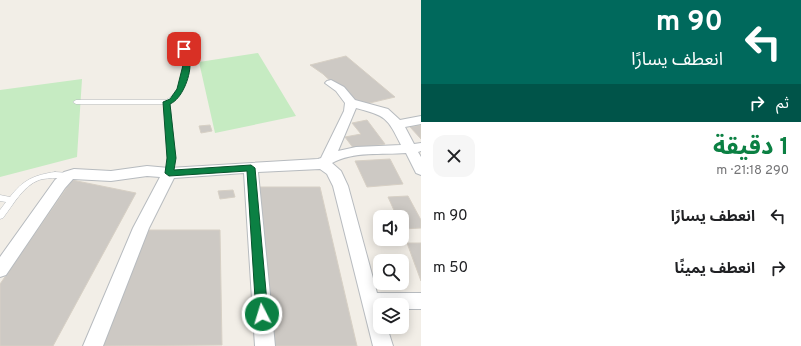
<!DOCTYPE html>
<html lang="ar">
<meta charset="utf-8">
<style>
:root{--surface:#fff;--page:#f6f6f6;--text:#202124;--muted:#757577;--accent:#0b8043}
body{margin:0;font-family:Overpass,"Noto Sans Arabic",sans-serif;background:var(--page);color:var(--text);direction:rtl;height:100vh;display:flex;flex-direction:column;font-size:15px;white-space:nowrap}
*{box-sizing:border-box;margin:0}
p{font-size:13px;color:var(--muted)}
.icon{flex:none;width:22px;height:22px;fill:none;stroke:currentColor;stroke-width:2;stroke-linecap:round;stroke-linejoin:round}
.map{position:relative;flex:1;overflow:hidden;direction:ltr}
.drawer{display:flex;flex-direction:column;background:var(--surface);width:380px}
.drawer>*{flex:none}
.guide{background:#00695c;color:#fff;overflow:hidden}
.fabs{position:absolute;left:373px;top:210px;display:grid;gap:8px}
.fabs a{display:grid;place-items:center;width:36px;height:36px;border-radius:8px;background:var(--surface);box-shadow:0 2px 10px #0003;font-size:20px}
.pin{position:absolute;display:grid;place-items:center;width:34px;height:34px;color:#fff;margin:-17px;border-radius:8px;box-shadow:0 2px 6px #0006}
.me{position:absolute;width:44px;margin:-22px;rotate:355deg;stroke-linejoin:round;filter:drop-shadow(0 0 3px #0008)}
.turn{display:flex;align-items:center;gap:14px;height:84px;padding:0 12px;font-size:18px}
.turn .icon{width:52px;height:52px;stroke-width:2.5}
.turn b{display:block;font-size:28px;line-height:34px}
.then{display:flex;align-items:center;height:38px;padding:0 12px;background:#0003;gap:8px;font-size:15px}
.round{display:grid;place-items:center;flex:none;width:42px;height:42px;border-radius:12px;background:var(--page)}
.overview{display:flex;align-items:center;justify-content:space-between;height:68px;padding:0 12px}
h1{font-size:24px;font-weight:700;line-height:30px;color:var(--accent)}
ul{padding:0;list-style:none}
li{display:flex;align-items:center;gap:12px;height:52px;padding:0 12px}
li div{flex:1}
li b{display:block;font-size:15px}
li em{font-style:normal}
main{display:flex;flex:1;min-height:0}
.map>svg:first-child{display:block}
.green{fill:#c6ebc2}
.building{fill:#cdc9c4;stroke:#d7d0c5}
.lines{fill:none;stroke-linecap:round;stroke-linejoin:round}
.service-casing{stroke:#b7bbbf;stroke-width:1}
.minor-casing{stroke:#b7bbbf;stroke-width:2}
.service{fill:#fff;fill-rule:evenodd}
.minor{fill:#fff;fill-rule:evenodd}
.route{fill:#0b8043;stroke:#07532c}
</style>
<main>
<section class="drawer">
<div class="guide">
<div class="turn"><svg class="icon" aria-label="left" viewBox="0 0 24 24"><path d="M17 20v-9H6M10 6l-5 5 5 5"/></svg><div><b>90 m</b>انعطف يسارًا</div></div>
<div class="then">ثم<svg class="icon" aria-label="right" viewBox="0 0 24 24"><path d="M7 20v-9h11M14 6l5 5-5 5"/></svg></div>
</div>
<div class="overview"><div><h1>1 دقيقة</h1><p>290 m · 21:18</p></div><a class="round"><svg class="icon" aria-label="close" viewBox="0 0 24 24"><path d="M6 6l12 12M18 6L6 18"/></svg></a></div>
<ul>
<li><svg class="icon" aria-label="left" viewBox="0 0 24 24"><path d="M17 20v-9H6M10 6l-5 5 5 5"/></svg><div><b>انعطف يسارًا</b></div><em>90 m</em></li>
<li><svg class="icon" aria-label="right" viewBox="0 0 24 24"><path d="M7 20v-9h11M14 6l5 5-5 5"/></svg><div><b>انعطف يمينًا</b></div><em>50 m</em></li>
</ul>
</section>
<div class="map">
<svg width="421" height="346" viewBox="0 0 421 346">
<rect width="100%" height="100%" fill="#f2eee7"/>
<!-- green -->
<path class="green" d="M258,53l38,63 -81,17 -16,-71z
M82,79l-5,78 -77,20v-87z"/>
<!-- building -->
<path class="building" d="M346,56l49,41 -38,9 -34,-32 -13,-9z
M367,120l18,24 -31,5 -9,-12 16,-3 -9,-11z
M210,125l2,6 -11,2 -2,-7z
M421,125v14l-11,-12z
M390,159l13,25 -36,3 -12,-26z
M72,180l64,13 -83,153h-53v-62z
M255,187h65l37,159h-86z
M233,190l2,7 -15,2 -2,-8z
M408,196l13,24v8l-18,1 -1,-12h-5l-9,-20z
M146,230h74l2,115 -123,1z
M407,243h14v38z"/>
<g class="lines">
<defs>
<path id="service" d="M169,35c5,0 7,2 11,5 17,17 10,51 -10,63l5,55 -3,15 -3,2 -3,-2 3,-15 -5,-54h-88l-3,-2 3,-2h90c15,-8 24,-37 15,-52 -3,-5 -8,-8 -12,-11z
M55,172l14,1 4,2c-5,4 -25,2 -34,5 -16,6 -26,25 -36,38l-3,1v-9l6,-8 -6,-1v-6l10,2c13,-17 24,-22 45,-25z"/>
<path id="minor" d="M331,80l13,7 11,13 33,9 12,11 21,-4v8l-16,3 9,17 7,-1v8l-3,1 3,5v18l-5,-2 -10,-20c-24,2 -53,-2 -74,10l9,8 7,15 29,107h44v16h-19v-4h-22v22h7l6,19h-20l-40,-160 -6,-12 -7,-5 -62,3 17,174h-20l-11,-173 -70,5 -25,50 -46,118h-20l50,-118 27,-51 -13,-1 -36,5 -38,-2 -8,9 -59,87 -6,2v-20l55,-77 9,-8 10,-3 37,2 36,-5 22,2 149,-9 3,-1 23,-47 1,-8 -9,-12 -11,-8 2,-2zM356,108c30,8 31,9 45,37l-45,2 -18,4z"/>
</defs>
<!-- service casing -->
<use href="#service" class="service-casing"/>
<!-- minor casing -->
<use href="#minor" class="minor-casing"/>
<!-- service -->
<use href="#service" class="service"/>
<!-- minor -->
<use href="#minor" class="minor"/>
</g>
<!-- route -->
<path class="route" d="M181,47l6,2c1,5 3,11 3,16 0,12 -8,34 -20,39l6,54 -2,12 77,-5 4,3 13,146 -2,4 -4,2 -4,-2 -2,-4 -9,-143 -78,5 -4,-3 2,-15 -4,-56 7,-3 7,-10 6,-24z"/>
</svg>
<div class="fabs">
<a><svg class="icon" aria-label="sound" viewBox="0 0 24 24"><path d="M4 9h4l5-4v14l-5-4H4zM17 9q2 3 0 6"/></svg></a>
<a><svg class="icon" aria-label="search" viewBox="0 0 24 24"><circle cx="10" cy="10" r="6"/><path d="M15 15l6 6"/></svg></a>
<a><svg class="icon" aria-label="layers" viewBox="0 0 24 24"><path d="M12 4l9 5-9 5-9-5zM3 14l9 5 9-5"/></svg></a>
</div>
<div class="pin" style="left:184px;top:49px;background:#d93025"><svg class="icon" aria-label="arrive" viewBox="0 0 24 24"><path d="M6 21V4h12l-3 4 3 4H6"/></svg></div>
<svg class="me" style="left:262px;top:314px" viewBox="-20 -20 40 40"><circle r="17" fill="#0b8043" stroke="#fff" stroke-width="3"/><path d="M0-11L8 9 0 5-8 9z" fill="#fff"/></svg>
</div>
</main>
